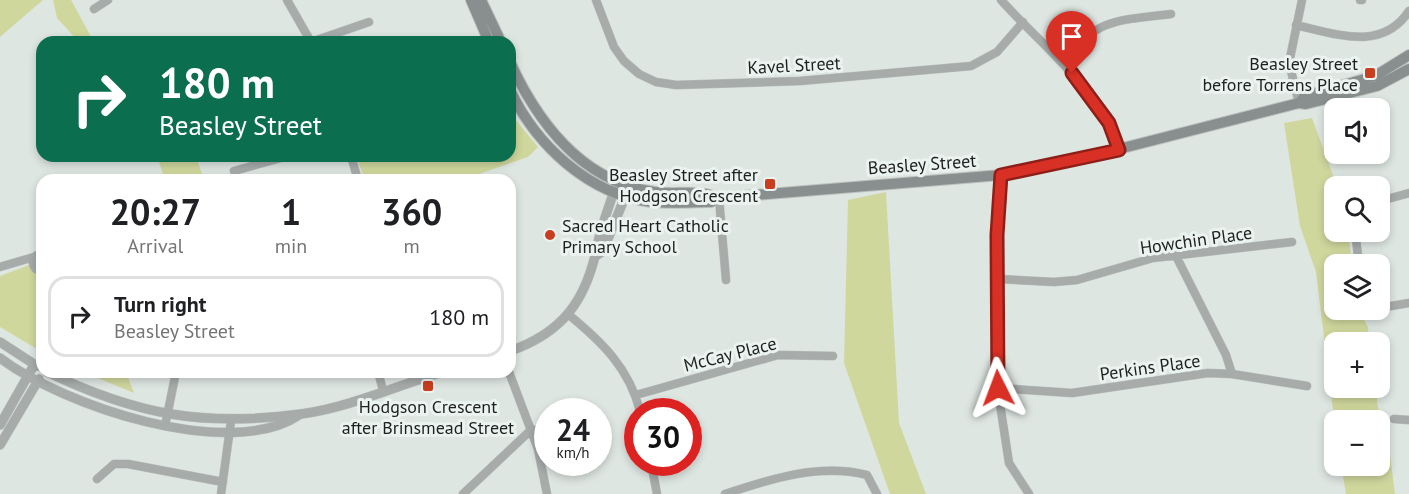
<!DOCTYPE html>
<meta charset="utf-8">
<style>
:root{--surface:#fff;--page:#f6f6f6;--text:#202124;--muted:#757577;--line:#e0e0e0}
body{margin:0;font-family:"PT Sans",sans-serif;background:var(--page);color:var(--text);height:100vh;display:flex;flex-direction:column;font-size:22px;white-space:nowrap}
*{box-sizing:border-box;margin:0}
p{font-size:20px;color:var(--muted)}
.icon{flex:none;width:33px;height:33px;fill:none;stroke:currentColor;stroke-width:2;stroke-linecap:round;stroke-linejoin:round}
.map{position:relative;flex:1;overflow:hidden}
.sheet{position:absolute;left:36px;top:174px;width:480px;height:204px;display:flex;flex-direction:column;background:var(--surface);border-radius:18px;box-shadow:0 3px 9px #0003}
.sheet>*{flex:none}
.banner{position:absolute;left:36px;top:36px;width:480px;height:126px;border-radius:18px;box-shadow:0 3px 9px #0003;background:#0b6e4f;color:#fff;overflow:hidden}
.tools{position:absolute;left:1324px;top:98px;display:grid;gap:12px}
.tools a{display:grid;place-items:center;width:66px;height:66px;border-radius:12px;background:var(--surface);box-shadow:0 3px 9px #0003;font-size:30px}
.speed{position:absolute;left:534px;top:398px;display:flex;gap:12px;font-size:30px;font-weight:700;text-align:center}
.speed>*{display:grid;place-content:center;width:78px;height:78px;border-radius:50%;background:var(--surface);box-shadow:0 3px 9px #0003;line-height:1}
.speed small{font-size:15px;font-weight:400}
.speed .limit{border:9px solid #d22;background:#fff;color:#111}
.pin{position:absolute;display:grid;place-items:center;width:51px;height:51px;color:#fff;margin:-62px -26px;border-radius:50% 50% 50% 0;rotate:-45deg;box-shadow:0 0 6px #0007}
.pin .icon{rotate:45deg}
.me{position:absolute;width:66px;margin:-33px;rotate:357deg;stroke-linejoin:round;filter:drop-shadow(0 0 4px #0008)}
.turn{display:flex;align-items:center;gap:21px;height:126px;padding:0 24px;font-size:27px}
.turn .icon{width:78px;height:78px;stroke-width:2.5}
.turn b{display:block;font-size:42px;line-height:51px}
.eta{display:flex;justify-content:space-evenly;align-items:center;height:102px;text-align:center}
.eta b{font-size:36px;font-weight:600;line-height:42px}
ul{padding:0;list-style:none}
li{display:flex;align-items:center;gap:18px;height:81px;margin:0 12px 9px;padding:0 12px;border:3px solid var(--line);border-radius:18px}
li div{flex:1}
li b{display:block;font-size:22px}
li em{font-style:normal}
.map>svg:first-child{display:block}
.park{fill:#d0d79d}
.lines{fill:none;stroke-linecap:round;stroke-linejoin:round}
.minor-casing{stroke:#bbc2bf;stroke-width:9}
.tertiary-casing{stroke:#bbc2bf;stroke-width:10}
.secondary-casing{stroke:#bbc2bf;stroke-width:12}
.minor{stroke:#a7abaa;stroke-width:8}
.tertiary{stroke:#a7abaa;stroke-width:9}
.secondary{stroke:#898f8e;stroke-width:10}
.route-casing{stroke:#8d1f18;stroke-width:15}
.route{stroke:#d93025;stroke-width:10}
.poi-dot{fill:#c93e1f;stroke:#ebf3f0;stroke-width:2}
.labels{text-anchor:middle;dominant-baseline:central;stroke-width:6;stroke-linejoin:round;paint-order:stroke}
.poi-label{font-size:18px;fill:#1d201f;stroke:#ebf3f0;text-anchor:end}
.street-label{font-size:18px;fill:#1d201f;stroke:#ebf3f0}
</style>
<div class="map">
<svg width="1409" height="494" viewBox="0 0 1409 494">
<rect width="100%" height="100%" fill="#dee6e2"/>
<!-- park -->
<path class="park" d="M0,0h43l-43,37z
M53,0h18l23,42h-15l-22,-24z
M510,113l28,34 -10,10 -66,23h-97l-9,-24h154z
M1312,118l25,68 -2,45h13l4,33h-17v45h23l10,18 1,15h-34v45h40l3,20 9,25 8,62h-49l-5,-29h39v-45h-45v6l-19,-154 -16,-46 -16,-103z
M157,156h39l8,24h-39z
M886,192l13,231 27,71h-36l-46,-131 4,-163z
M42,260v92l-42,-25v-51z
M83,372h43l8,21z"/>
<g class="lines">
<defs>
<path id="minor" d="M287,0l24,42
M596,0l18,47 10,14 15,13 17,8 20,3 124,-4 171,-15 26,-14 26,-30
M1001,0c45,50 94,84 118,149
M1360,0h2
M94,9l14,-9
M1296,25c40,9 86,27 113,-14
M311,42l58,-20
M1061,59c43,-42 53,-38 110,-45
M1299,103l-10,-40 13,-63
M351,156l7,24
M234,171l54,-15
M1001,175l-4,60 -1,143 13,85 20,31
M719,198l7,82
M1380,201l29,-8
M1355,231l4,33
M42,252l-8,5c-3,7 0,13 8,15
M1176,256l50,99 6,19
M0,267l34,-10
M998,279l56,3 23,-2 76,-22 139,-16
M1374,309l35,-6
M569,315c33,27 60,53 71,96
M378,372l5,18
M509,372l29,77 9,45
M998,388l74,5 136,-20 24,1 75,12
M636,395l142,-40 55,1
M1394,419l15,1
M165,426l11,-54
M651,462l6,32
M97,479l17,-15h14l95,18
M221,494l10,-73
M463,494l69,-65
M725,494c45,-15 94,-31 142,-19l10,19"/>
<path id="tertiary" d="M596,256l7,-5 24,-59
M0,342l37,24
M510,351c52,-18 76,-50 87,-104 4,-22 14,-44 20,-66
M0,358c62,47 229,104 299,57
M47,372c90,43 156,55 254,42 46,-6 96,-28 141,-42
M0,425l34,-60
M0,445l39,-66"/>
<path id="secondary" d="M471,0l18,42
M481,0l20,42
M510,62c28,61 73,120 145,130 21,3 44,-3 64,6
M510,90c26,55 78,104 141,112 20,2 41,0 60,0l8,-4 282,-23 118,-26 180,-46 7,1 71,-18 32,-17
M1299,103l6,-7 70,-20 34,-21"/>
</defs>
<!-- minor casing -->
<use href="#minor" class="minor-casing"/>
<!-- tertiary casing -->
<use href="#tertiary" class="tertiary-casing"/>
<!-- secondary casing -->
<use href="#secondary" class="secondary-casing"/>
<!-- minor -->
<use href="#minor" class="minor"/>
<!-- tertiary -->
<use href="#tertiary" class="tertiary"/>
<!-- secondary -->
<use href="#secondary" class="secondary"/>
</g>
<g class="lines">
<defs>
<path id="route" d="M998,388l-1,-153 4,-60 118,-25 -10,-27 -37,-50"/>
</defs>
<!-- route casing -->
<use href="#route" class="route-casing"/>
<!-- route -->
<use href="#route" class="route"/>
</g>
<!-- markers -->
<g class="poi-dot">
<rect x="1364" y="67" width="12" height="12" rx="3"/>
<rect x="764" y="178" width="12" height="12" rx="3"/>
<circle cx="550" cy="235" r="6"/>
<rect x="422" y="380" width="12" height="12" rx="3"/>
</g>
<g class="labels">
<!-- poi labels -->
<g class="poi-label">
<text x="1358" y="63">Beasley Street<tspan x="1358" dy="21">before Torrens Place</tspan></text>
<text x="758" y="174">Beasley Street after<tspan x="758" dy="21">Hodgson Crescent</tspan></text>
<text x="562" y="225" text-anchor="start">Sacred Heart Catholic<tspan x="562" dy="21">Primary School</tspan></text>
<text x="428" y="406" text-anchor="middle">Hodgson Crescent<tspan x="428" dy="21">after Brinsmead Street</tspan></text>
</g>
<!-- street labels -->
<g class="street-label">
<text transform="translate(794 65) rotate(-3)">Kavel Street</text>
<text transform="translate(922 164) rotate(-4)">Beasley Street</text>
<text transform="translate(1196 240) rotate(-8)">Howchin Place</text>
<text transform="translate(730 354) rotate(-14)">McCay Place</text>
<text transform="translate(1150 367) rotate(-8)">Perkins Place</text>
</g>
</g>
</svg>
<div class="tools">
<a><svg class="icon" aria-label="sound" viewBox="0 0 24 24"><path d="M4 9h4l5-4v14l-5-4H4zM17 9q2 3 0 6"/></svg></a>
<a><svg class="icon" aria-label="search" viewBox="0 0 24 24"><circle cx="10" cy="10" r="6"/><path d="M15 15l6 6"/></svg></a>
<a><svg class="icon" aria-label="layers" viewBox="0 0 24 24"><path d="M12 4l9 5-9 5-9-5zM3 14l9 5 9-5"/></svg></a>
<a>+</a>
<a>−</a>
</div>
<div class="speed"><div>24<small>km/h</small></div><div class="limit">30</div></div>
<div class="pin" style="left:1072px;top:73px;background:#d93025"><svg class="icon" aria-label="arrive" viewBox="0 0 24 24"><path d="M6 21V4h12l-3 4 3 4H6"/></svg></div>
<svg class="me" style="left:998px;top:388px" viewBox="-20 -20 40 40"><path d="M0-17L14 15 0 8-14 15z" fill="#d93025" stroke="#fff" stroke-width="4"/></svg>
<div class="banner">
<div class="turn"><svg class="icon" aria-label="right" viewBox="0 0 24 24"><path d="M7 20v-9h11M14 6l5 5-5 5"/></svg><div><b>180 m</b>Beasley Street</div></div>
</div>
<section class="sheet">
<div class="eta">
<div><b>20:27</b><p>Arrival</p></div>
<div><b>1</b><p>min</p></div>
<div><b>360</b><p>m</p></div>
</div>
<ul>
<li><svg class="icon" aria-label="right" viewBox="0 0 24 24"><path d="M7 20v-9h11M14 6l5 5-5 5"/></svg><div><b>Turn right</b><p>Beasley Street</p></div><em>180 m</em></li>
</ul>
</section>
</div>
